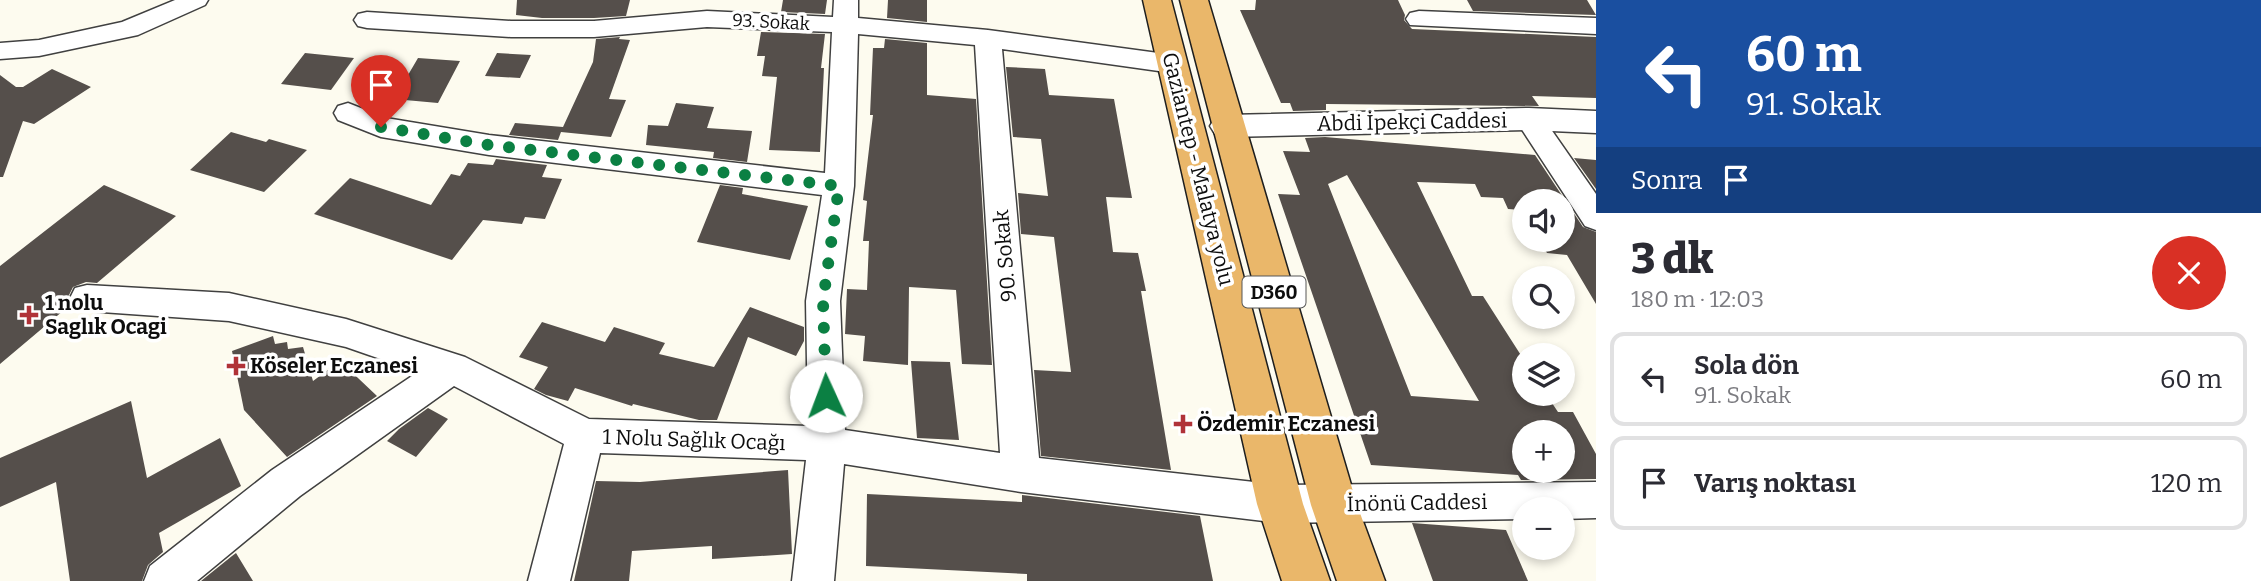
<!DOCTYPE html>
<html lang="tr">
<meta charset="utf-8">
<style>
:root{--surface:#fff;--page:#f2f2f3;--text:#2b2b33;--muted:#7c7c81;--line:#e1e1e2}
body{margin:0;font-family:Bitter,serif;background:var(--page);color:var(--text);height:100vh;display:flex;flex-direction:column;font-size:26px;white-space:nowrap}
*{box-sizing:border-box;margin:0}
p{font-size:23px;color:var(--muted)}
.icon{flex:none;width:38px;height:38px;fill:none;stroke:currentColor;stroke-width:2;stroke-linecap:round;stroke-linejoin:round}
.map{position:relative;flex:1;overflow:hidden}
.details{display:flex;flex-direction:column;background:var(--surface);width:665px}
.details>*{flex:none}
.banner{background:#1a4fa0;color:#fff;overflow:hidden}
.buttons{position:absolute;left:1512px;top:189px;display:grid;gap:14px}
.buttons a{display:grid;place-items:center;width:63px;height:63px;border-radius:50%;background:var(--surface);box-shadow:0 4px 10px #0003;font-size:35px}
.pin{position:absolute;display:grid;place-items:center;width:60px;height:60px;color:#fff;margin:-72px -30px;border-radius:50% 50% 50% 0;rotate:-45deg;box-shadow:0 0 7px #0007}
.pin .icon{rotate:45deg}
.me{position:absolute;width:77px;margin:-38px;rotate:358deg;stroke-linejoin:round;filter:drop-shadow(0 0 5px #0008)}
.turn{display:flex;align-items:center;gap:24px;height:147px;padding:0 35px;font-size:32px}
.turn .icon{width:91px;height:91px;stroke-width:2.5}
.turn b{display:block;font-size:49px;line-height:60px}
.then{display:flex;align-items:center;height:66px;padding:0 35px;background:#0003;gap:14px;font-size:26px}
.round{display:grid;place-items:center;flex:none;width:74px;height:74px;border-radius:37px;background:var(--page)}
.headline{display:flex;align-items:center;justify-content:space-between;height:119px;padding:0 35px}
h1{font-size:42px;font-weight:800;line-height:52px}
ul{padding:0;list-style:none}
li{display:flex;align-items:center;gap:21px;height:94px;margin:0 14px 10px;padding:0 21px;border:4px solid var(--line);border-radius:14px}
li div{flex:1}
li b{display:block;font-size:26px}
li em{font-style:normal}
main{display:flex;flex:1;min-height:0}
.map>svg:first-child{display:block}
.building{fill:#554f4b;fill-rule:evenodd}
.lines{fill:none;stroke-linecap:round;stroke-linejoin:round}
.minor-casing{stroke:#404040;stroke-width:3}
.tertiary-casing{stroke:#404040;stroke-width:3}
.trunk-casing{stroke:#1e1e1e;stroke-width:3}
.minor{fill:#fff;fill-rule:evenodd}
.tertiary{fill:#fff;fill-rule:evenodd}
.trunk{fill:#eab76a;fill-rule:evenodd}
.route{stroke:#0b8043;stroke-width:12;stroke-dasharray:0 21.6}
.poi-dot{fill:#b03238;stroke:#fff;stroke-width:2.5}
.labels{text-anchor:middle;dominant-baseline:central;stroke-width:7;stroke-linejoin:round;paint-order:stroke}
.far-street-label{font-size:18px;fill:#0d0d0d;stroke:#fff}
.shield{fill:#fff;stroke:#565656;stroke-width:2}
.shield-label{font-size:19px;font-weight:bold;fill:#0d0d0d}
.street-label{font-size:21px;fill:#0d0d0d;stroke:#fff}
.poi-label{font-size:21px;font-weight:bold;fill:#0d0d0d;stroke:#fff;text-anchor:start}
</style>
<main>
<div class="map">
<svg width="1596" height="581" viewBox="0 0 1596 581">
<rect width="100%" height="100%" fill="#fdfbef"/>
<!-- building -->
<path class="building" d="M517,0h113l-4,16 -32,2h-52l-26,-3z
M783,0h44l-2,14 -44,-2z
M888,0h39v22l-40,-4z
M1256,0h142l7,15 -1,5 8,9 184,8v61l-64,-2 7,10 -213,-2v6l-33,1 -3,-8h-9l-41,-93h15z
M1467,0h120l9,15 -123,-4z
M761,32l64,2 -4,34h3l-4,84 -51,-2 8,-73 -15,-1 3,-20h-8z
M620,37l-1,2 11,1 -21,59 17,1 -15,37 -50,-5 -3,8 -49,-5 6,-12 48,4 30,-65 3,-23z
M885,39l42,4v52l49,4 16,266 -30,-1 -6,-74 -47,-3 -1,78 -45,-4 2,-25 -20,-2 2,-45 20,1 2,-49h-6l4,-40 -4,-1 10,-85h-3l3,-67h11z
M305,53l49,5 -23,32 -50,-6z
M497,53l34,2 -11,23 -35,-2z
M418,58l42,3 -22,42 -44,-4z
M1006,67l39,2 4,26 65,4 18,99 -26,-1 7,55 25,1 8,38h-5l30,179 -130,-14 -7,-86 37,2 -17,-135 -33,-3 -3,-41 30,3 -7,-57 -28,-2z
M52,69l39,18 -57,37 -11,-3 -20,56h-3v-102l16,12h7z
M676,103l38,4 -7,21 45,3 -5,31 -34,-4 1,-6 -68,-7 2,-20 20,1z
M231,132l35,10 3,-3 38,11 -43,42 -74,-22z
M1325,137l210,18 48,72 13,5v72l-29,-49 -20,-2 -8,-13h24v-39h-39v13l-2,-4 -14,-1 -5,-11 -22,-1 -6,-13 -58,-2 55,114h11l41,64v34h22l12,18h15l23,42v25l-75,1 -3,-5 -147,-10 -93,-271 22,1 -17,-44 27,1 -5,-14zM1347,175l132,226 -68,-5 -83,-212zM1524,432h39v39h-39z
M1574,158l22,2v29z
M496,159l51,6 -5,12 20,2 -17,40 -20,-2 -3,7 -39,-4 -31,40 -138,-46 36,-36 81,27 20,-31 9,2 8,-13 25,2z
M104,185l72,31 -79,67 -11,-1 -13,5 -5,10 2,8 -70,59v-98z
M720,185l23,3 -1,6 66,12 -18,54 -93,-18z
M750,307l54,20v14l-8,15 -48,-19 -31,83h-18l-66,-16 -1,2 -57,-18 -7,13 -22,-6 -12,-6 14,-22 -29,-10 23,-35 63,20 9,-15 51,16 -6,11 55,13z
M273,336l2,8 12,-2 1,7 15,-2 10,34 27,-20 37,35 -90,61 -43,-47 -12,-59z
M911,361l39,1 9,78 -42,-2z
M131,401l16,77 73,-40 21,48 -82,47 4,19 -15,13 -6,16h-72l-14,-99 -56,25v-49z
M428,408l20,11 -32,38 -29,-16 12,-12z
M788,470l4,84 -80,5v-13l-80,5 -3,30h-55l22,-100 44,1z
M867,494l155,8v-7l178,21 13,65h-186v-7l-161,-8z
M1412,523l94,7 22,51h-95z
M236,553l17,28h-52l31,-25z"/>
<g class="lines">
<defs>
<path id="minor" d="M175,0h33l-3,5 -67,30 -99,21 -39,3v-16l39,-3 83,-18z
M834,0h24v18l130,12 185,25 9,3 4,6 -4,6 -9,3 -171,-24 37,409 241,27 316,-3v36l-33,1v-10h-39v10l-244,4 -259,-31 -177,-28 -10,117h-42l14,-121 -206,-7 -30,128h-42l36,-137 -110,-58 -154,110 -103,85h-53l6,-15 122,-96 146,-98 -72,-25 -117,-26 -142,-10 -12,-3 -5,-10 5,-10 12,-3 142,8 117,26 119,38 124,62 219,7 -2,-125 16,-106 -333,-40 -108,-18 -43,-17 -4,-7 4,-7 10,-3 38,15 103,17 336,38 7,-141 -125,-5 -113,10h-83l-144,-9 -9,-2 -4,-6 4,-6 9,-2 144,9h83l113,-10 126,6zM858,34l117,11 25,408 -155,-23 -5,-129 14,-115z
M1419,11l177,7v16l-186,-9 -4,-6 4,-6z
M1529,109l10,3 57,82v36l-11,-4 -70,-107 4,-7z"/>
<path id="tertiary" d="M1529,108l67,3v22l-67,-3 -302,7 -12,-3 -5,-8 5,-8 12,-3z"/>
<path id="trunk" d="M1143,0h28l132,504 27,77h-48l-25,-77z
M1180,0h28l149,505 28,76h-48l-26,-76z"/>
</defs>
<!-- minor casing -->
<use href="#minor" class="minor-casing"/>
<!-- tertiary casing -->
<use href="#tertiary" class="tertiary-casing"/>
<!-- trunk casing -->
<use href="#trunk" class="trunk-casing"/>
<!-- minor -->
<use href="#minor" class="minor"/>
<!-- tertiary -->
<use href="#tertiary" class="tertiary"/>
<!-- trunk -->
<use href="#trunk" class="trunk"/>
</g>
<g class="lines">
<!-- route -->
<path class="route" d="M381,127l108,18 350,41 -16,115 3,95"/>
</g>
<!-- markers -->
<g class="poi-dot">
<path d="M25.5 304.5h7v7h7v7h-7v7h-7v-7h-7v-7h7z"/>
<path d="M232.5 355.5h7v7h7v7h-7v7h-7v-7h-7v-7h7z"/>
<path d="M1179.5 413.5h7v7h7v7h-7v7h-7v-7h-7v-7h7z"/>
</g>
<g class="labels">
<!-- far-street labels -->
<g class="far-street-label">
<text transform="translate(771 22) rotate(3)">93. Sokak</text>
</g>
<!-- shield labels -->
<rect class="shield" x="1242.5" y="276.5" width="63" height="31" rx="5"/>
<g class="shield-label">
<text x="1274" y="292">D360</text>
</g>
<!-- street labels -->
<g class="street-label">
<text transform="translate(1412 122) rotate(-1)">Abdi İpekçi Caddesi</text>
<text transform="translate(1198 169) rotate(76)">Gaziantep - Malatya yolu</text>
<text transform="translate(1005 256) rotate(-95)">90. Sokak</text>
<text transform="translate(694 440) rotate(2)">1 Nolu Sağlık Ocağı</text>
<text transform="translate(1417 503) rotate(-1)">İnönü Caddesi</text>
</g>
<!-- poi labels -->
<g class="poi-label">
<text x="45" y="303">1 nolu<tspan x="45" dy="24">Saglık Ocagi</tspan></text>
<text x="250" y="366">Köseler Eczanesi</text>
<text x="1197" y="424">Özdemir Eczanesi</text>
</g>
</g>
</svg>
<div class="buttons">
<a><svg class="icon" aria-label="sound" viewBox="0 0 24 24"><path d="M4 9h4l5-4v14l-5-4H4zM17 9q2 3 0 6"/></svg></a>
<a><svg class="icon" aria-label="search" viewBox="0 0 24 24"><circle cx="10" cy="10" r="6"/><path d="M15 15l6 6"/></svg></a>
<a><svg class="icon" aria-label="layers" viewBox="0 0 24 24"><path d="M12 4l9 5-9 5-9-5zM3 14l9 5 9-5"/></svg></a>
<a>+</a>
<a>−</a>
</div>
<div class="pin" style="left:381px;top:127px;background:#d93025"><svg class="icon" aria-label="arrive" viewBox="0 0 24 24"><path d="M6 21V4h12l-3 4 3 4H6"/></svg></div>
<svg class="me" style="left:826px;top:396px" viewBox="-20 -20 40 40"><circle r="19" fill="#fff"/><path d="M0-13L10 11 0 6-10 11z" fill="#0b8043"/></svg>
</div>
<section class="details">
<div class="banner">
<div class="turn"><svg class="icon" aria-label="left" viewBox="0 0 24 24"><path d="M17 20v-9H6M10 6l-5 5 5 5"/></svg><div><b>60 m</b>91. Sokak</div></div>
<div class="then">Sonra<svg class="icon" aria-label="arrive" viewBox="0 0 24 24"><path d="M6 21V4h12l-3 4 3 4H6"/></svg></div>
</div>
<div class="headline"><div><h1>3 dk</h1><p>180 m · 12:03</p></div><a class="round" style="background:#d93025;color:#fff"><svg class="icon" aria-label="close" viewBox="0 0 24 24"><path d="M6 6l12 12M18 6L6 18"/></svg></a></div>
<ul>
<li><svg class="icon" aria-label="left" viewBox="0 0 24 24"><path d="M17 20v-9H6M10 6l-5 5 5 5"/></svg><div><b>Sola dön</b><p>91. Sokak</p></div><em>60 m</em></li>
<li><svg class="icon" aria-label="arrive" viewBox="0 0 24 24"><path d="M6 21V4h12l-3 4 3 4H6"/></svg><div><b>Varış noktası</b></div><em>120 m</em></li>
</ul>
</section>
</main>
